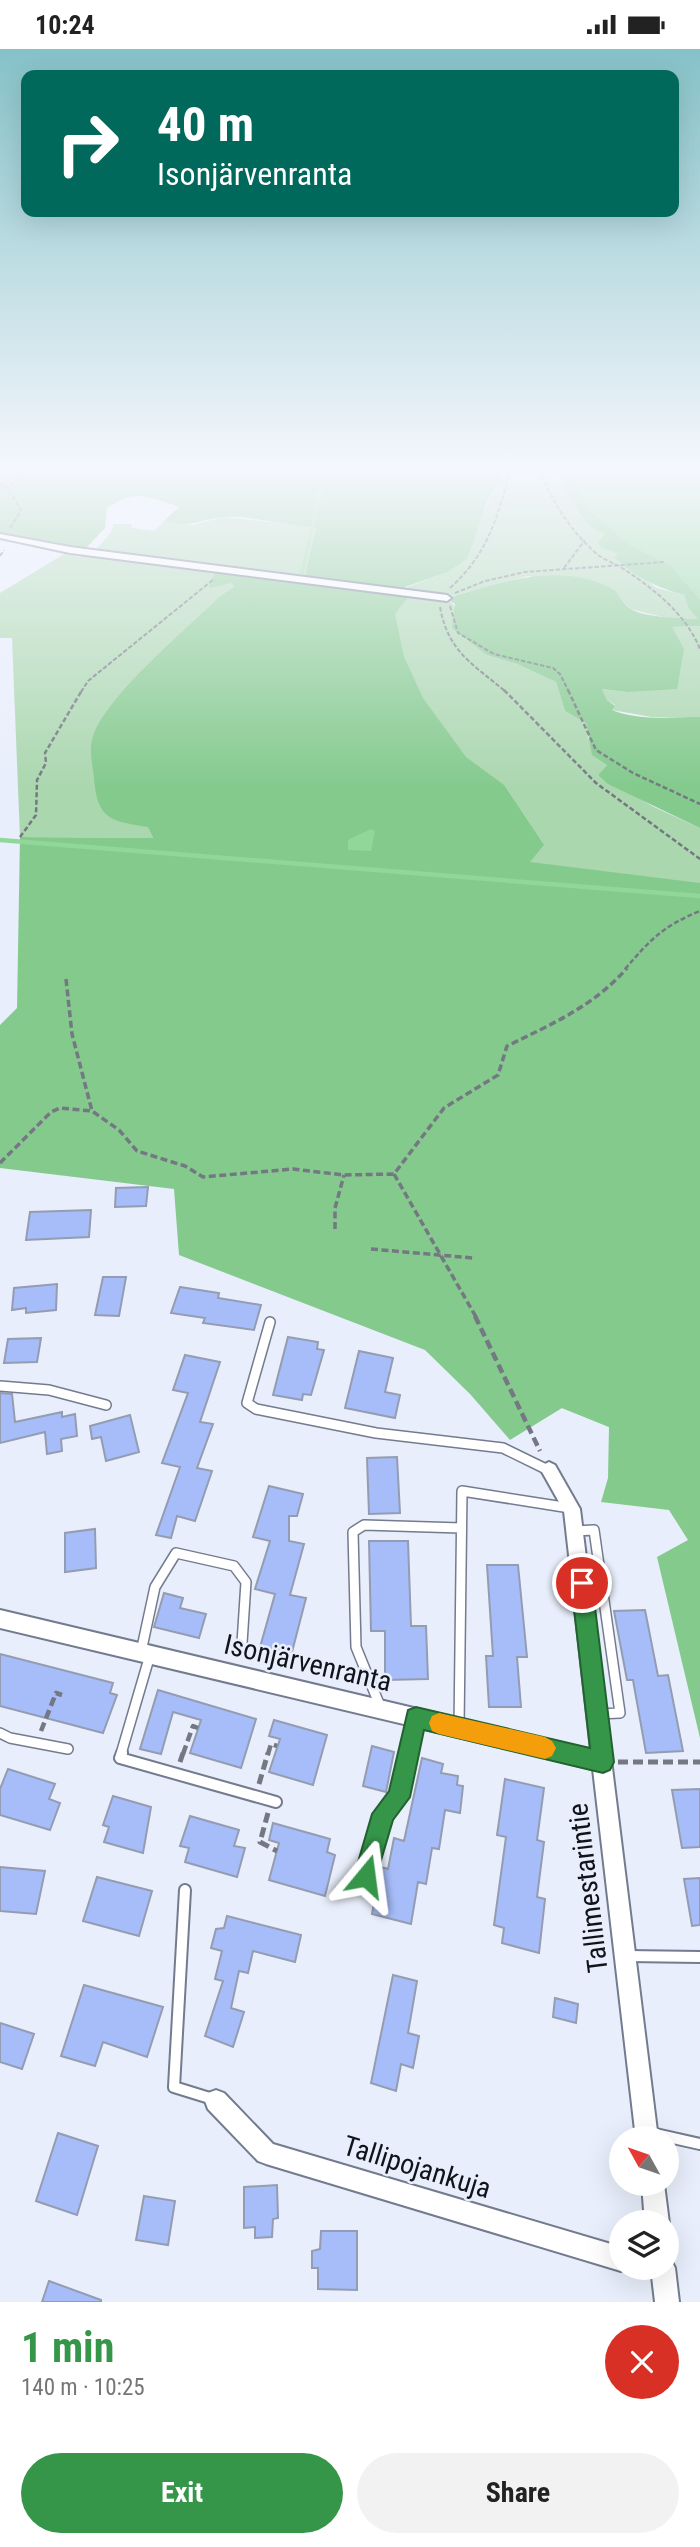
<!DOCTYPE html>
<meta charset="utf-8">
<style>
:root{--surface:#fff;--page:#f2f2f2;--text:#222;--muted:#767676;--accent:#35964a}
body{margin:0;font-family:"Roboto Condensed",sans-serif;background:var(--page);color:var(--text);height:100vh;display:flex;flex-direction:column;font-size:26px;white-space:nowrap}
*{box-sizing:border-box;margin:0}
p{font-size:23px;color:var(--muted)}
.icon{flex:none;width:38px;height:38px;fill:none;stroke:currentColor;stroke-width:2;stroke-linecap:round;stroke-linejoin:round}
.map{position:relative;height:2253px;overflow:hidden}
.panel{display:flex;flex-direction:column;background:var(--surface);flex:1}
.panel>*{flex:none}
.top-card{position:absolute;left:21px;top:21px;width:658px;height:147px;border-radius:14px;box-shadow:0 7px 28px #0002;background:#00695c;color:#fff;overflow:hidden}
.needle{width:46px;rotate:310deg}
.buttons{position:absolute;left:609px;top:2077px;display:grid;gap:14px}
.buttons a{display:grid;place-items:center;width:70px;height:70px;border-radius:50%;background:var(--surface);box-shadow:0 7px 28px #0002;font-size:35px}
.pin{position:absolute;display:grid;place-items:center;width:60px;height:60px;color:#fff;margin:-30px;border:4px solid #fff;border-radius:50%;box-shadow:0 2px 7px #0007}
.me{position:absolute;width:77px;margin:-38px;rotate:16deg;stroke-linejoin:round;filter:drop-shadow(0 0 5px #0008)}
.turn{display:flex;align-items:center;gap:24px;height:147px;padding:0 21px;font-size:32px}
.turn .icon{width:91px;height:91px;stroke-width:2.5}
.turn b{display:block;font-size:49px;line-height:60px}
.round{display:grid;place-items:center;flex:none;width:74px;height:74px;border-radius:37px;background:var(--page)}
.summary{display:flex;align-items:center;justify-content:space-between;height:119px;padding:0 21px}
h1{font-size:42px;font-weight:700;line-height:52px;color:var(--accent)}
.primary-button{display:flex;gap:14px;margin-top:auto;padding:14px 21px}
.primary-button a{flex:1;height:80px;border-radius:42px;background:var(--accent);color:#fff;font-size:28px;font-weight:700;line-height:80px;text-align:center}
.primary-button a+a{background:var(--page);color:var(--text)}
.status{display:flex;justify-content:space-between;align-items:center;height:49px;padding:0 35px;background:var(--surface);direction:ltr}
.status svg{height:19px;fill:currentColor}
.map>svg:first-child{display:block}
.green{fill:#abd7af}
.forest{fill:#84ca8d}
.water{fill:#90d799}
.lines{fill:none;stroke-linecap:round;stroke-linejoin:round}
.stream-far1{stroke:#90d799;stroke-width:3.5}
.stream{stroke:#90d799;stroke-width:4.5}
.building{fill:#a7bdf9;stroke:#949cb1;stroke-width:2}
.service-far1-casing{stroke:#737b8e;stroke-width:12}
.service-casing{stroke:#737b8e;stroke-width:14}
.minor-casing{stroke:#737b8e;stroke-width:4}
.path-far4{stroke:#747882;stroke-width:2;stroke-dasharray:4.5 2;stroke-linecap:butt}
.path-far3{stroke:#747882;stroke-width:2.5;stroke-dasharray:5 2.5;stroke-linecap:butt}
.path-far2{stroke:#747882;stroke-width:3.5;stroke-dasharray:7 3.5;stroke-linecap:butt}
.path-far1{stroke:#747882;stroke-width:4.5;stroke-dasharray:9 4.5;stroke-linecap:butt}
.path{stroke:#747882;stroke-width:5;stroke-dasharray:10 5;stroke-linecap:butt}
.service-far1{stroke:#fff;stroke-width:9}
.service{stroke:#fff;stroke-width:10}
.minor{fill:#fff;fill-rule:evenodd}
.route{fill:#35964a;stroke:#226230;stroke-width:2}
.slow{fill:#f59e0b}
.labels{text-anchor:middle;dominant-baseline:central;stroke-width:5;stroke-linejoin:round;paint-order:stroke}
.near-street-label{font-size:28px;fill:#10131a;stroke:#e8eefb}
</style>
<div class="status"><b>10:24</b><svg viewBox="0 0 49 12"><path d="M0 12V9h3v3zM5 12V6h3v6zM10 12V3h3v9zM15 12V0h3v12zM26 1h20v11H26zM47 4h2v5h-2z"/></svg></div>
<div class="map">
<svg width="700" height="2253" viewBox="0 0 700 2253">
<rect width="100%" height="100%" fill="#e8eefb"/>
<!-- green -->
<path class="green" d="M503,421h121l76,86v43l-30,-34 -41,-21 -37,-32 -32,-36 46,58 -9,9 6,6 16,4 -5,3 43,32 27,7 4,12 12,12 -33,-1 -37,-9 -18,-20 -84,-13 -80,21 39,58 30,9 39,18 9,29 21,12 2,15 19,27 -9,10 56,32 46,21v61l-91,538 -47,-19 -541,-543 -1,-21 155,9 -26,-24 4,9 -133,-1 -8,-199h-12v-45l64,-39 16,3 12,-3 171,24 143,14 -1,-4 43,-16 19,-13 9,-30z
M224,468l92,10 -12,53 -202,-28 -5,-4 13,-14 4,-10h17l1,4 22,3 11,-11 27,5z
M700,577v91h-48l-40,-7 3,-5 -8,-5 -5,-11 25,3 45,-65z"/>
<!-- forest -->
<path class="forest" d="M0,421h503v3l-16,29 -20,57 -19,13 -43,15 1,5 -102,-12 12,-53c-28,-1 -67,-12 -92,-10 -24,2 -33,12 -59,3l14,-13c-31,-10 -43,-19 -72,1l-2,20 -18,19 -15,1 -72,-15z
M567,424l25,39 37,32 41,21 30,34v27l-28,1 12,22 -7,40 -50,3 -25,-3 5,11 8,6 -3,4c27,11 59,7 88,7v111l-92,-44 -10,-9 9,-10 -15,-10 -6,-32 -21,-12 -9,-29 -39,-18 -30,-9 -35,-27 3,-24 -8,-6c53,-15 110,-37 164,-10 8,4 11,15 18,20 14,10 52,10 69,11l-10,-12 -4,-12c-28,-8 -49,-18 -70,-38l4,-4 -15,-4 -6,-6 8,-9c-23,-7 -35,-38 -46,-58z
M215,522l195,24 -15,19 9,43 19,41 43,59 38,28 40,60 -14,17 170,21v855l-43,-181 31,-17 -19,-30 -68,-8 7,-24 1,-51 -47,-19 -52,32 -40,-46 -45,-44 -246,-95 -5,-66 -174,-21v-143l17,-17 3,-171 133,1 -5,-11c-37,-6 -51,-7 -54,-49 -1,-11 -5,-27 -2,-38 9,-40 95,-111 127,-143l15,-10 -2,-4 -23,5z"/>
<!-- water -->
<path class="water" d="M567,421h133v129l-30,-34 -41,-21 -37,-32z
M371,780l4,2 -4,20 -23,-1v-10z"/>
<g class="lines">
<!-- stream-far1 -->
<path class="stream-far1" d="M302,525l23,-104"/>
<!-- stream -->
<path class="stream" d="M0,791l700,56"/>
</g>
<!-- building -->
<path class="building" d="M148,1138l-2,19 -31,1 1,-19z
M91,1161l-2,27 -63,3 4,-28z
M103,1228h23l-7,39 -24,-1z
M57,1235l-1,26 -30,3v-5l-14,2 2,-22z
M180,1238l39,6 -1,5 43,7 -7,25 -51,-7 2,-5 -34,-5z
M288,1288l30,5 -1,7 7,1 -13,45 -8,-1 -1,6 -29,-5z
M41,1289l-4,24 -33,1 4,-24z
M359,1302l34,7 -8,34 15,3 -5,23 -50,-10z
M185,1306l35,7 -20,60 13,2 -16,44 15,3 -17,50 -18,-5 -6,22 -15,-3 24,-68 -18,-4 26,-70 -15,-3z
M0,1344l12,1 3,28 47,-10v5l13,-3 2,22 -16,3 1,12 -15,3 -2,-22 -45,11z
M130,1366l9,37 -33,9 -5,-24 -9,2 -2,-13z
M397,1408l3,56 -31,1 -2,-56z
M269,1437l34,8 -6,22h-8v25l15,3 -14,51 16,3 -14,54 -18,-4 -3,13 -14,-3 18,-64 -20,-5 15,-48 -17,-4z
M95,1480l1,39 -31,4v-39z
M369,1492h39l3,85h15l2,53 -43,1v-49h-14z
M487,1516h31l9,92h-10l4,50h-32l-3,-51h7z
M164,1544l19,5 -3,10 26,6 -7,24 -45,-11z
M645,1561l13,66 10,-1 15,76 -37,2 -13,-73h-6l-13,-69z
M0,1605l113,29 -3,10 7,2 -14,38 -103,-27z
M158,1641l98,29 -15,49 -51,-15 11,-33 -28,-8 -12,42 -21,-5z
M274,1671l53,15 -14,50 -44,-13 11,-33 -11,-3z
M372,1697l22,6 -8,40 -23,-6z
M422,1709l21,6 -2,9 17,3 -1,9 6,1 -3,27 -15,-3 -6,39 -7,-1 -6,36 -8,-2 -7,42 -39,-10 9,-47 7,2 6,-31 10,3z
M8,1720l47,15 -6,15 11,4 -10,27 -50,-15v-26z
M505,1730l39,9 -7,52 7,2 -7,55 8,2 -6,54 -37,-10 2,-15 -10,-3 12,-88 -9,-2z
M700,1740v58l-18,1 -10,-58z
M113,1747l38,11 -8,46 -39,-11 5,-15 -6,-2z
M190,1767l49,14 -5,16 11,2 -8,29 -52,-15 4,-14 -9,-2z
M273,1774l57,16 -3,13 8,3 -10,41 -56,-16 10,-37 -10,-3z
M0,1818l45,4 -9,43 -36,-3z
M97,1828l55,14 -13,45 -56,-15z
M700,1829v47l-8,1 -8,-47z
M227,1867l74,19 -6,27 -42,-11 -5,22 -9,-2 -8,37 13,4 -11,35 -28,-11 18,-55 -8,-2 7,-28 -11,-3 5,-19 8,-1z
M393,1926l24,6 -9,52 11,3 -6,32 -12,-4 -5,27 -25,-8z
M84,1936l79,22 -16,50 -44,-15 -8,24 -34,-10z
M555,1949l23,6 -2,19 -23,-6z
M0,1974l34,11 -12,35 -22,-7z
M58,2084l40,13 -21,69 -41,-14z
M277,2136l1,33 -5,1 -1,18 -17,1v-11l-11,1v-41z
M144,2147l31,5 -7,44 -32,-5z
M321,2182h36v59l-39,-1v-21h-6v-17l8,-2z
M49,2232l52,19v2h-59z"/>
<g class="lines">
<defs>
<path id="service-far1" d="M270,1273l-23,81 9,6 120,24 127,15 45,22
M0,1337l49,4 57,15
M575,1482l19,-1 26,183 -22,1
M141,1603l14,-65 21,-34 58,13 12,16 -4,61
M380,1657l-24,-59 -3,-115 11,-7 97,3
M459,1678l3,-236 108,17
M0,1684l10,5 58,11
M121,1705l29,-99
M408,1705l8,-36"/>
<path id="service" d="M122,1704l-2,5 156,44
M366,1827l17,-62 16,-17 10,-44
M185,1841l-11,197 42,13
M627,1907l73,1
M651,2084l49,11"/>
<path id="minor" d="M0,485l70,13 377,48 4,3 -4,3 -377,-48 -70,-15z
M549,1413l6,3 25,44 78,630h-22l-43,-370 -593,-141v-18l591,140 -27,-239 -23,-41 2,-5z
M216,2041l8,3 49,51 348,103v21h7l-7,3 -355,-107 -8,-3 -50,-52 -3,-8 3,-8z
M642,2135h22l5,39 -2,5v-5h-22z
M667,2209l4,2 4,8 4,34h-24l-4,-34h16z"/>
</defs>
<!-- service-far1 casing -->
<use href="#service-far1" class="service-far1-casing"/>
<!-- service casing -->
<use href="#service" class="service-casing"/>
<!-- minor casing -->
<use href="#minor" class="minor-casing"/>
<!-- path-far4 -->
<path class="path-far4" d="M125,421l19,8
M540,421c11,31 32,63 58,85 7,5 16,8 24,13 31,20 64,46 78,81
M0,436l7,2
M10,479l11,-18 -14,-23 21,-17
M0,507l4,-6
M564,519l21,-28
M450,539c37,-33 48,-71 60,-118
M455,544l30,-12 40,-9 139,-10
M450,557l8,27 36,21 59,14 7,6 9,18
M440,558c8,45 33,57 66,85
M81,643l7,-11 126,-102"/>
<!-- path-far3 -->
<path class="path-far3" d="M504,641l92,93 104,76
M568,641l28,60 37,23 67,31
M20,788l16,-22 1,-35 9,-17 -1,-10 37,-63
M625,920c26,-30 38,-43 75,-58"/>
<!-- path-far2 -->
<path class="path-far2" d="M66,930l6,55 20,77
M0,1114l51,-51 9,-4 32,3 27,19 18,21 48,15 18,11 90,-8 51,6 50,-1 50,-66 54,-33 9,-29c45,-22 87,-40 120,-78
M394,1125l82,143
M335,1180v-21l9,-33
M371,1200l102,9"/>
<!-- path-far1 -->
<path class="path-far1" d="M475,1267l65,135
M41,1682l15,-38 6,2
M183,1705l10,-28 5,2
M268,1705l3,-10 6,2"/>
<!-- path -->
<path class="path" d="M180,1713l3,-9
M618,1713h82
M259,1735l9,-31
M268,1764l-8,29 17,9"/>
<!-- service-far1 -->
<use href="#service-far1" class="service-far1"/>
<!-- service -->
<use href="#service" class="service"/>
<!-- minor -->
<use href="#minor" class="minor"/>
</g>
<!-- sky -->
<linearGradient id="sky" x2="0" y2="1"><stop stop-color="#85c2c8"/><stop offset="0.57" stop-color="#f5f7fd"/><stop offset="1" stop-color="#f5f7fd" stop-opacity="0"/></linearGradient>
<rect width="700" height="737" fill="url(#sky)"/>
<!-- route -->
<path class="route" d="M582,1524l7,3 3,7 22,179 -4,8 -7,3 -179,-43 -14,67 -17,23 -19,64 -8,4 -9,-4 -3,-8 18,-62 17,-23 19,-81 8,-3 174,41 -19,-165 3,-7z"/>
<!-- slow -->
<path class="slow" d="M439,1664l106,24 7,4 4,7 -4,8 -7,3 -106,-25 -7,-3 -3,-8 3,-7z"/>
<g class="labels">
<!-- near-street labels -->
<g class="near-street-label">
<text transform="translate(308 1614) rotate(13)">Isonjärvenranta</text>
<text transform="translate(588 1839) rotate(-97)">Tallimestarintie</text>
<text transform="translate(417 2118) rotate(17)">Tallipojankuja</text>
</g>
</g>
</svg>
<div class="buttons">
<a><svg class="needle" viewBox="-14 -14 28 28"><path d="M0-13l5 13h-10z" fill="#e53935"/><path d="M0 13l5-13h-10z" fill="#767676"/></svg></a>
<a><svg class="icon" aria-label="layers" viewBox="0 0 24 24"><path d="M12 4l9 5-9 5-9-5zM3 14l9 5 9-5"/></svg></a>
</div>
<div class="pin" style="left:582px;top:1534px;background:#d93025"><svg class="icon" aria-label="arrive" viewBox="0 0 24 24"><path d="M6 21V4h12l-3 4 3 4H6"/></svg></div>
<svg class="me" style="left:366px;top:1827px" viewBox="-20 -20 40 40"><path d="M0-17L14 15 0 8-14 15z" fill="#35964a" stroke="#fff" stroke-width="4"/></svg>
<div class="top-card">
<div class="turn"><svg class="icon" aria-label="right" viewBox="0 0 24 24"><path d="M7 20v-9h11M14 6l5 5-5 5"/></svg><div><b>40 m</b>Isonjärvenranta</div></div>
</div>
</div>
<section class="panel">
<div class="summary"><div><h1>1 min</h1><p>140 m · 10:25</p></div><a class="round" style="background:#d93025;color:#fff"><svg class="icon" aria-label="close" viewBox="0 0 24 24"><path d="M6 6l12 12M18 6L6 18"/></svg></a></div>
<div class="primary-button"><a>Exit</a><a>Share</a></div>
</section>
